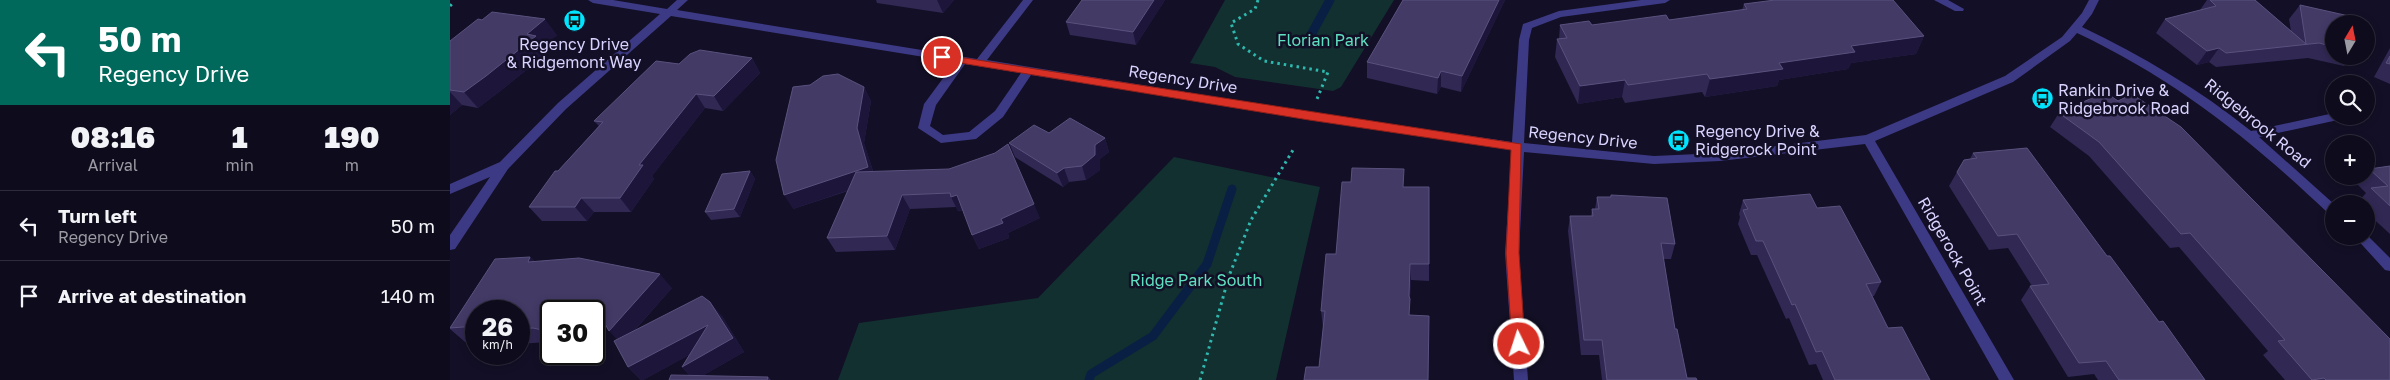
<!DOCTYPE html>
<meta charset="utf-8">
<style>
:root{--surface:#0e0b1c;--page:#1c1929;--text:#f1f3f6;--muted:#9b9ba3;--line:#2e2b3b}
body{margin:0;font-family:"Golos Text",sans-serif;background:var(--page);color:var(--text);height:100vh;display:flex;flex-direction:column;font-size:19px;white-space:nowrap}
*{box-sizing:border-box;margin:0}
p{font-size:16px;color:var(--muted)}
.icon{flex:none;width:28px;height:28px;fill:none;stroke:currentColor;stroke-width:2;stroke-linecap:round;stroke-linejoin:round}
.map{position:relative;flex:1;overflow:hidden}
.details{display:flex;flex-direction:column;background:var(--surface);width:450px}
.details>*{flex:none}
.guide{background:#00695c;color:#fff;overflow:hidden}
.needle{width:32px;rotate:10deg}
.tools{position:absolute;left:1875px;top:15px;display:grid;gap:10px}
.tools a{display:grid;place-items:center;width:50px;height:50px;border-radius:50%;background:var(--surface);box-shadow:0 2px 8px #0003,0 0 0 1px var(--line);font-size:25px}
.speed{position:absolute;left:15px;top:300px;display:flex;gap:10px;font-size:25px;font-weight:700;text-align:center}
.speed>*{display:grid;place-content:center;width:65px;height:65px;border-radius:50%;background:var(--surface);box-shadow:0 2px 8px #0003,0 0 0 1px var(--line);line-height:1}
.speed small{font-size:12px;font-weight:400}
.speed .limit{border:2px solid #111;border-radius:8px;background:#fff;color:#111}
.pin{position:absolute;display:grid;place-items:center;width:42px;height:42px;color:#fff;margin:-21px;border:2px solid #fff;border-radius:50%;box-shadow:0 1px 5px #0007}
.me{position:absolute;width:55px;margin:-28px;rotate:356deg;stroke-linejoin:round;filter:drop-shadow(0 0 4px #0008)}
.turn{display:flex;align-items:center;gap:18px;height:105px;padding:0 15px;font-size:22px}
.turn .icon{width:65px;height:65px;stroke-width:2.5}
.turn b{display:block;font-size:35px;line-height:42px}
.eta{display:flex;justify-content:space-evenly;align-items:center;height:85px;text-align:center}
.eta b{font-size:30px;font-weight:800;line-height:35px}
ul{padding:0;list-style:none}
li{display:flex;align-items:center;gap:15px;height:70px;padding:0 15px;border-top:1px solid var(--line)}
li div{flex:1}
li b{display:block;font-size:19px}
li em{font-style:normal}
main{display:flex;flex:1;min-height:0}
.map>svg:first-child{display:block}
.green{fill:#12302f}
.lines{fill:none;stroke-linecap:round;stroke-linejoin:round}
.stream{stroke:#0a1f44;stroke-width:9}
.path{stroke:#2fb8b0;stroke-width:3;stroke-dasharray:2.5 4;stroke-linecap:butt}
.minor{fill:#3d3a85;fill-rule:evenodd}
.wall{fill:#312854}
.shaded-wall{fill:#1d163a}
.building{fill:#433a66;stroke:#5a527e}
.route{fill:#d93025;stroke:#8d1f18}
.labels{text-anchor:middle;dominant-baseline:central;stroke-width:5;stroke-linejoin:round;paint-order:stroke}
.park-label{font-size:16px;fill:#5fe0c0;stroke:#130f26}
.poi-label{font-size:16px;fill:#d9d4ff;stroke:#130f26;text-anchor:start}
.street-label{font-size:16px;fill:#d9d4ff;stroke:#130f26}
</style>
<main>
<section class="details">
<div class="guide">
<div class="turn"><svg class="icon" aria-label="left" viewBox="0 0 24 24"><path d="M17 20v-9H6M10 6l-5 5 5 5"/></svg><div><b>50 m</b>Regency Drive</div></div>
</div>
<div class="eta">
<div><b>08:16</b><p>Arrival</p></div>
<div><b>1</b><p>min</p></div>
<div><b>190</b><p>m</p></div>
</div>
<ul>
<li><svg class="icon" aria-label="left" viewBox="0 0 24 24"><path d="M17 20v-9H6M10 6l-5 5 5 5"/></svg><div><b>Turn left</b><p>Regency Drive</p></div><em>50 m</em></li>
<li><svg class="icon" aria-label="arrive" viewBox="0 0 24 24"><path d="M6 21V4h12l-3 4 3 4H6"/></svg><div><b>Arrive at destination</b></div><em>140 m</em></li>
</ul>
</section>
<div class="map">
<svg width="1940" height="380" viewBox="0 0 1940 380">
<rect width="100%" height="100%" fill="#130f26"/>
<!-- green -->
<path class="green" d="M775,0h169l-53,87 -8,4 -98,-14 -20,-10 -25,-4z
M724,157l146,30 -44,193h-438l21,-57 179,-25z"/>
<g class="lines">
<!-- stream -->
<path class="stream" d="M856,44l24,-44
M639,380l2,-6 62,-38 54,-72 25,-75"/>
<!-- path -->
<path class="path" d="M808,0l-3,9 -24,14 7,21 26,17 64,11 -11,27
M0,6l2,-2
M750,380l29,-104 22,-56 42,-70"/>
<!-- minor -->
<path class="minor" d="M138,0h25l54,9 10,-9h11l-11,10 300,49 46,-59h10l-46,60 322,52 203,30 7,-102 4,-16 36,-13 82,-11h29l-5,3 -104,14 -29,11 -3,12 -5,103 130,13 66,-3 146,-18 139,-59 57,-39 20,-24 7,-13h10l-7,14 -10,13c60,29 117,62 169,104l83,-18v3h10l-6,4 -79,17 75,67v12l-5,-2c-79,-75 -153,-134 -252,-181l-7,8 -57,41 -138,59 139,239h-15l-134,-236 -145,17 -66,3 -130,-12 -5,101 9,127h-14l-9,-127 7,-103 -481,-75 -28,42 -27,22 -35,4 -23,-15 6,-24 31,-42 -284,-46 -105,93 -58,60 -53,80 -5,1v-15l40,-58 -40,17v-10l50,-22 58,-59 102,-89 -67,-11zM515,64l56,9 -26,38 -26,21 -26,3 -13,-9 6,-21z
M1484,0h14l16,9 -1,2h-8z
M1916,234l24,24v13l-5,-1 -31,-34h12z"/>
</g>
<!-- wall -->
<path class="wall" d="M426,0h78l-11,13 -66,-10z
M715,0l-29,45 -66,-10 -4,-13z
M953,0h102l-44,92 -20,-5 -4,7 -70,-16v-16z
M1757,0h48l36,31 -2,-12 11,-14 34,19v32h19l-9,10 -36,-8 -92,9 -7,-5 -12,3 -41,-32 9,-14 35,-9z
M1294,4l180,32 -8,18 -65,9 -3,6 -69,11 -2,6 -72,11 -3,-5 -77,11 -3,-6 -44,7 -23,-47 2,-18h2l1,-14h32l77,-5 73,-10z
M107,35l-13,11 5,6 -50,40 -21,16 -16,-3 -12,10v-74z
M1940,48v36l-16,-7z
M302,58l8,15 -37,38 -18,-3 -53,68 2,3 -23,33h-37l-7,9h-45l-13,-14 29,-36 41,-45 -5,-5z
M414,87l7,14 -7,42 9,28 167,47 -32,15 1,5 -30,11 -7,-14 -9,-25 -5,1 -2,-4 -46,2 -15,41 -59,2 -9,-14 21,-47 -55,18z
M1655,92l285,288h-105l-22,-25 5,-4 -89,-104 -9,1 -81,-92 -39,-29 9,-14z
M599,133l56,5 4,14 -9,7v11l-14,10 -17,2 -6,5 -48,-30 -6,-14z
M1523,153l134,103 98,124h-107l-4,-6 -26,3 -47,-77 9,-14h2l-24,-38 -19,2 -40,-64 8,-14 13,-13z
M1940,166v68l-24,-22v-8h-8l-1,-1 9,-10 -10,-10 6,-7h4v-4l3,-3z
M300,171l5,8 -15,38 -29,3 -6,-8z
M979,187v94l-18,-1 -1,18 -91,69 4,-40 -2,-16 15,-57z
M1161,195l64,49 -4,15h-8l12,70 12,49 10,2h-95l-3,-25h-18l-13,-124 2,-15h21l1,-7h3l2,-12h13z
M1293,200l74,8 64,74 -7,14h-2l16,32 42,52h-107l-7,-16 -7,1 -20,-47 -3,1 -29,-64h-6l-13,-31 2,-7 -1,-3z
M80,257l5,5 137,26 -38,43 88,-15 22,36 -42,24 66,1 3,3h-102l21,-4 -8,-9 7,-12 -46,25h-2l-13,-13 -11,-28 -11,-13 -55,-15v31h-4l-28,2v-33h-43v30l-11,1 -15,-13v-2z"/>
<!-- shaded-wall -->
<path class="shaded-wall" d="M487,0h17l-11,13z
M704,0h11l-29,45 -3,-13z
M1049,0h6l-44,92 1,-16z
M95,19l12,16 -13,11 5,6 -50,40 -21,16 -14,-16 63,-58z
M1474,36l-8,18 -65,9 -3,6 -69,11 -2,6 -72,11 5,-18 141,-33z
M1769,48l-10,14 -12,3 10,-14z
M302,58l8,15 -37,38 -9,-15z
M991,71v16l-4,7 1,-16z
M1175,80l-3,17 -44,7 2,-18z
M414,87l7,14 -7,42 12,38 -83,28 -9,-14 73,-67z
M0,92l12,13 -12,10z
M246,94l9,14 -53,68 2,3 -23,33 -11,-14 19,-33z
M655,138l4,14 -9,7v11l-14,10 -4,-14 13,-21z
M614,168l5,14 -6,5 -6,-14z
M300,171l5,8 -15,38 -6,-8z
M452,195l8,14 -15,41 -8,-14z
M507,195l7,14 -6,2 -7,-14z
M131,198l13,14 -7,9 -12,-14z
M584,204l6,14 -32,15 1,5 -30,11 -7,-14 29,-16z
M80,257l14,14 -16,-9z
M960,264l1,16 -2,32v-16z
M210,274l12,14 -50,56 -13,-13z
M260,302l12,14 22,36 -49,28h-1l-12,-13 51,-29z
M146,308l14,14 -16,17v-28z
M258,325l11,14 -76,41h-2l-13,-13z"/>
<!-- building -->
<path class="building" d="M632,0h72l-21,32 -67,-10z
M953,0h96l-37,76 -21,-5 -3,7 -71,-16z
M1325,0h118l31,36 -73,10 4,6 -76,11 4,6 -73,10 -3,-5 -79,11 -3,-5 -45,6 -23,-47 10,-1 -7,-13 29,-4 3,4 74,-10 3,5 78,-11 -3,-5z
M1760,0h45l51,44 -6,-39 49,11 2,8h-17v23l-15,-4 -93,10 -7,-5 -12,3 -42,-32 51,-13z
M42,12l53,7 -18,15 9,2 -50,40 -22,16 -14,-2v-49l28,-22 4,1z
M250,50l52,8 -38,38 -18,-2 -57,71h4l-23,33h-39l-6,9h-46l26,-36h3l45,-49 -9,-1 62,-60 23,3 11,-10z
M1940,56v8l-4,-1z
M388,74l26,13 -7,41 11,39 -84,28 -8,-35 17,-73 17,-2 13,-9z
M1655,92l13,9 14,-7 49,33 209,212v41h-64l-2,-2 -12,2 -34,-39 7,-1 -95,-107 -9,1 -82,-92 -40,-29z
M620,118l35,20 -10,7v10l-13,11 -18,2 -7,5 -48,-30 25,-18 15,8z
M558,144l26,60 -33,15 2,4 -31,12 -15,-40 -6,2 -1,-4 -48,2 -15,41 -60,2 29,-66 93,-3 46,-16z
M1577,148l80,108h3l49,66 4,-1 42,59h-86l-13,-19 -27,2 -49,-77 19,-2 -32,-50 -19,2 -41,-64 7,-12 13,-2 -4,-5z
M1940,166v40l-19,-18 17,-2 -19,-17z
M902,168l52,1 -1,18h26v77h-19l-1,32 1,3 -1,16 20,1 -1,64h-124l2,-13h13l6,-56h-4l5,-57h10l6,-72h9z
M300,171l-16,38 -29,3 17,-38z
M1360,194l7,14 23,-2 41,76 -15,2 22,44 14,-1 28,53h-95l-13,-29 -6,1 -21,-48 -3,1 -29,-64h-7l-13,-31 5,-1 -5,-9z
M1161,195l56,3 8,46 -14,-1 14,86h2l10,49h9l1,2h-90l-5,-40h-18l-14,-124h23l-1,-7h7l-2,-12h14z
M80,257l-2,5 51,-4 81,16 -51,57 -13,-23 -2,3h-43v21l-18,-4 -14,1v-18h-43v15l-26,2 45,-69z
M252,296l8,6 23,36 -51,29 26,-42 -80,42 -14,-26z
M221,375l97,2 -1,3h-98z"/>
<!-- route -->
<path class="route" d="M489,54l582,90 -2,109 6,91 -2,3h-9l-2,-3 -6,-91 5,-103 -202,-30 -367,-60 -3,-1z"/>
<!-- icons -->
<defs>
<symbol id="bus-disc" viewBox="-11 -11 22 22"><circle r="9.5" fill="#00e5ff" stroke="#130f26"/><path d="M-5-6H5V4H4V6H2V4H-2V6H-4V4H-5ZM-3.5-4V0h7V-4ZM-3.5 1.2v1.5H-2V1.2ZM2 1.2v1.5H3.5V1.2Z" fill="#111"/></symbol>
</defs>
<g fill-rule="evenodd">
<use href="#bus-disc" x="112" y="8" width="25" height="25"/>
<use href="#bus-disc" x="1580" y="86" width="25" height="25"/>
<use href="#bus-disc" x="1216" y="128" width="25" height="25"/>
</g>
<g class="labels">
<!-- park labels -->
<g class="park-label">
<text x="873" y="40">Florian Park</text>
<text x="746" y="280">Ridge Park South</text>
</g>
<!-- poi labels -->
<g class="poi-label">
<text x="124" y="44" text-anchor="middle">Regency Drive<tspan x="124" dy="18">&amp; Ridgemont Way</tspan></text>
<text x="1608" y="90">Rankin Drive &amp;<tspan x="1608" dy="18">Ridgebrook Road</tspan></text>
<text x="1245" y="131">Regency Drive &amp;<tspan x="1245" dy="18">Ridgerock Point</tspan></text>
</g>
<!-- street labels -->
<g class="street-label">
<text transform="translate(733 79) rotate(9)">Regency Drive</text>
<text transform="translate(1808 123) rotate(39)">Ridgebrook Road</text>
<text transform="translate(1133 137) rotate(6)">Regency Drive</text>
<text transform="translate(1503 251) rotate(60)">Ridgerock Point</text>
</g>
</g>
</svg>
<div class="tools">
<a><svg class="needle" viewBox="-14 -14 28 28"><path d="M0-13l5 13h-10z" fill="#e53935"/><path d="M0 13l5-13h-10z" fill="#9b9ba3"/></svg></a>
<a><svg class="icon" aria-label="search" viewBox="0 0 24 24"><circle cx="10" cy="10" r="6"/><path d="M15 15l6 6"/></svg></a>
<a>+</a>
<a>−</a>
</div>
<div class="speed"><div>26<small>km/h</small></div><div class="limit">30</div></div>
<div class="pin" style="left:492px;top:57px;background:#d93025"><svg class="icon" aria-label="arrive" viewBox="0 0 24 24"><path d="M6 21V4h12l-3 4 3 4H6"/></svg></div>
<svg class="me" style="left:1069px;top:344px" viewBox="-20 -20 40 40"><circle r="17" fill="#d93025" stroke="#fff" stroke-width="3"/><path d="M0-11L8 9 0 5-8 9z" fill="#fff"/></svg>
</div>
</main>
